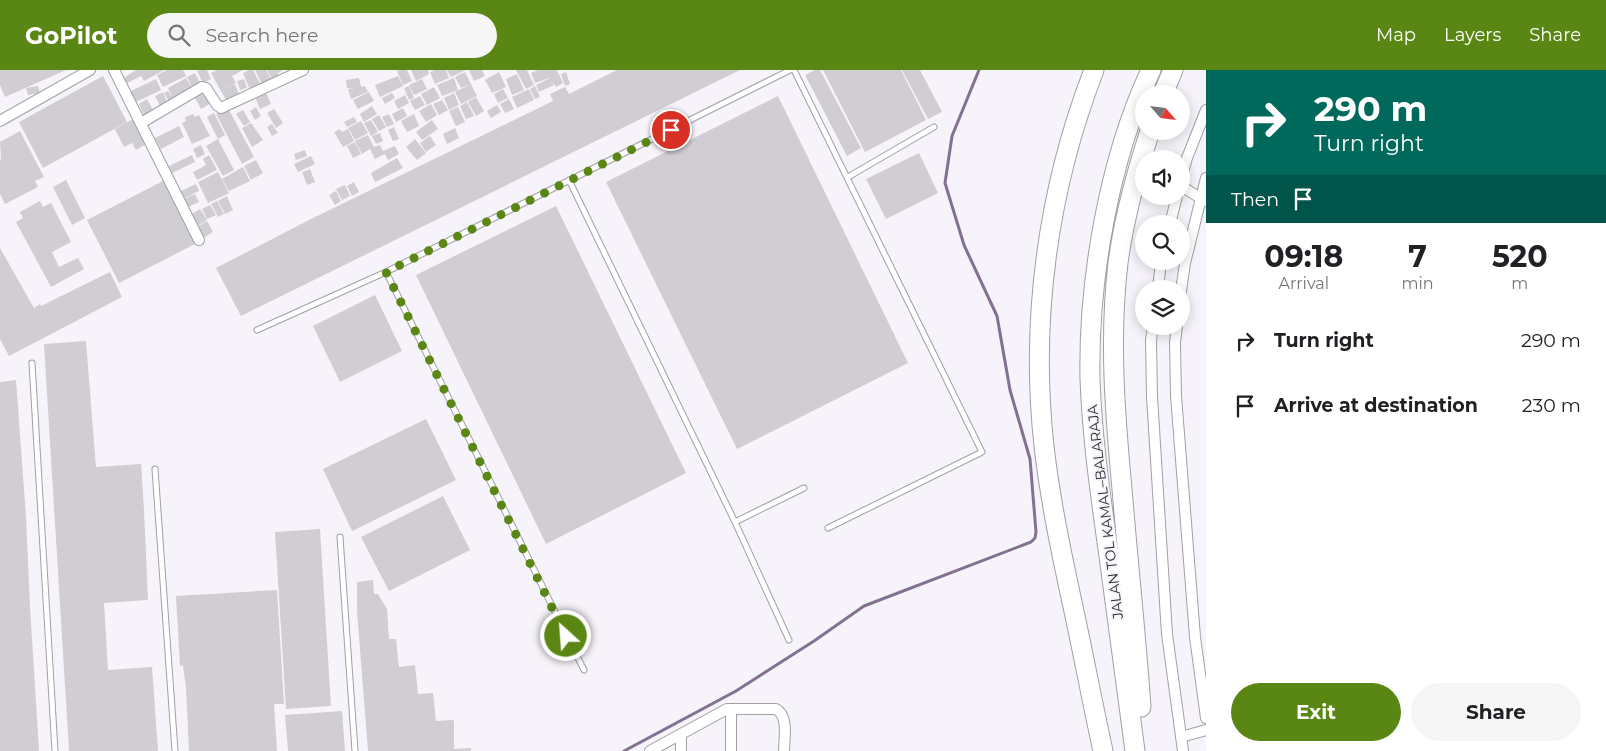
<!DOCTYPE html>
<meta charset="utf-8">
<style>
:root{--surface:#fff;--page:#f6f6f6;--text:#202124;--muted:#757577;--accent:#5a8613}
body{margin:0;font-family:Montserrat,sans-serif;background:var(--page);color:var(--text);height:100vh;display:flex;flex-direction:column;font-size:19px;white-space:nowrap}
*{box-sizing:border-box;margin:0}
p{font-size:16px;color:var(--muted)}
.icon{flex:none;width:28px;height:28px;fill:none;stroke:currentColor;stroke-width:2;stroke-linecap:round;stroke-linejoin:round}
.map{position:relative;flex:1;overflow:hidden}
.panel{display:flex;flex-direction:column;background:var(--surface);width:400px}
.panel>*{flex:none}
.banner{background:#00695c;color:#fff;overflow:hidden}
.needle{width:32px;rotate:118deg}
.controls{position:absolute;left:1135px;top:15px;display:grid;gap:10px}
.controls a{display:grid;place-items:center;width:55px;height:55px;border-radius:50%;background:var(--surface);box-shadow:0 2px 12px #0003;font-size:25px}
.pin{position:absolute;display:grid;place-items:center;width:42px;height:42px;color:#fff;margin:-21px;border:2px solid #fff;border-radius:50%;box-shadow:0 1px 5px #0007}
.me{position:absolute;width:55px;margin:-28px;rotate:334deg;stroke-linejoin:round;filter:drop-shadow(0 0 4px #0008)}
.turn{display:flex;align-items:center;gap:18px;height:105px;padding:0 25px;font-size:22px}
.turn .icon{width:65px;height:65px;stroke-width:2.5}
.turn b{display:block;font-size:35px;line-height:42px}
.then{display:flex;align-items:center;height:48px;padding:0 25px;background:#0003;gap:10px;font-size:19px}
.eta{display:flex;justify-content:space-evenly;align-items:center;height:85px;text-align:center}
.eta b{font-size:30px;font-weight:700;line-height:35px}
.action{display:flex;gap:10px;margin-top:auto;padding:10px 25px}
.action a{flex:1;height:58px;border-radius:30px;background:var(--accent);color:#fff;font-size:20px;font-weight:700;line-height:58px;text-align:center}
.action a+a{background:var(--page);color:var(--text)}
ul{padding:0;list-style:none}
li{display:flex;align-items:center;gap:15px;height:65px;padding:0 25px}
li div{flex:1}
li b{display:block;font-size:19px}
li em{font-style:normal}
header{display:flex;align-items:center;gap:30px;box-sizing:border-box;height:70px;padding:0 25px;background:var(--accent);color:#fff}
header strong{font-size:24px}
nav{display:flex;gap:28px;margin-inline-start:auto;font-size:18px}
.search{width:350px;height:45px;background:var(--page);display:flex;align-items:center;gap:12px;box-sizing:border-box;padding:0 18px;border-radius:28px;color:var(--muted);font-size:19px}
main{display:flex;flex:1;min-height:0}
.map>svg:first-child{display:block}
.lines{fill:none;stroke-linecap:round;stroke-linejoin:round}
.stream{stroke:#827191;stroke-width:3}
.building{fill:#d0cdd3}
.service-casing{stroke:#a29fa5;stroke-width:7}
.minor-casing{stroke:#a29fa5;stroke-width:12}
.motorway-casing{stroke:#a29fa5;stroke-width:21}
.service{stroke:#fff;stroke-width:5}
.minor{stroke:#fff;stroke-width:10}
.motorway{stroke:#fff;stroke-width:19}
.route{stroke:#5a8613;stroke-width:9;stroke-dasharray:0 16.2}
.labels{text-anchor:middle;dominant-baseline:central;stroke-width:4;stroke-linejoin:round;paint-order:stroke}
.street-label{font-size:14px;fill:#2f2d30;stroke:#f7f3fa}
</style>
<header>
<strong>GoPilot</strong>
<div class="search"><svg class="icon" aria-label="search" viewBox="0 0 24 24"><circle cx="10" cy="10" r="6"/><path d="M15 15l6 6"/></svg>Search here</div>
<nav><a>Map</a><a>Layers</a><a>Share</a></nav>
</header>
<main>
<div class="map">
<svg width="1206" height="681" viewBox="0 0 1206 681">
<rect width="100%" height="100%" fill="#f7f3fa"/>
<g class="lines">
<!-- stream -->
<path class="stream" d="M624,681l112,-60 78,-50 50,-35 167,-64 4,-4 1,-6 -6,-73 -20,-69 -13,-74 -33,-71 -19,-62 7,-47 27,-66"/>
</g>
<!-- building -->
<path class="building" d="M0,0h66l-61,27 -5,-12z
M136,0h28l-20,11 -3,-5 -14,7 -3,-5z
M167,0h16l3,6 -23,11 -6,-12z
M200,0h7l4,9 -8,4 -6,-12z
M217,0h26l-11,6 4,7 -12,6 11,-5 5,13 -7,3 -1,-3 -6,3 -15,-27z
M249,0h4l8,15 -11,5 -7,-17z
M255,0h11l5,9 -9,5z
M267,0h16l-5,3 2,4 -7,4z
M399,0h8l5,11 -9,4 -6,-14z
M411,0h17l1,4 -13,7z
M435,0h11l3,8 -14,6 -5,-12z
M447,0h19l-15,7z
M469,0h13l3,6 -11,5z
M516,0h11l7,15 -8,4z
M538,0h19l6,13 -7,4 -4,-6 2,4 -15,7 -3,-7 16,-8 -17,6 -4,-10z
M617,0h123l-499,246 -25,-48 93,-48 244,-119 -3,-7 15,-7 4,7z
M815,0h5l41,78 -14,8 -42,-81z
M823,0h78l25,50 -61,32z
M902,0h18l22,42 -14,7z
M465,2l6,12 -10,4 -6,-11z
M499,2l7,15 -14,6 -7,-13z
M566,2l4,12 -5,2 -4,-12z
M195,3l6,12 -9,3 -5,-11z
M517,4l7,16 -12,5 -6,-16z
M103,6l24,46 -84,46 -24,-46z
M398,6l5,10 -23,11 -5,-12z
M186,8l7,12 -24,12 -5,-9 4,-2 4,6 -4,-9z
M359,8l2,9 4,-1 3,6 -17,7 -3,-10 6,-1h-7l-1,-8z
M454,8l4,12 -16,6 -5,-11z
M156,9l5,11 -25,12 -5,-11z
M244,9l3,9 -7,2 -3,-9z
M422,9l5,10 -13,6 -5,-10z
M471,14l6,12 -16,8 -6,-12z
M38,16l2,7 -12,2 -2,-7z
M409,16l5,12 -5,2 -5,-12z
M535,16l5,11 -5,2 -5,-10z
M434,17l6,11 -13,7 -6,-11z
M206,19l7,13 -12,7 -7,-13z
M503,19l5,9 -10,5 -4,-9z
M529,19l5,11 -17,8 -5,-11z
M265,20l6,14 -11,5 -6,-14z
M163,22l4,10 -7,4 -5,-10z
M369,22l5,9 -16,8 -5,-9z
M392,23l3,5 -10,6 -3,-6z
M454,23l5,12 -10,5 -5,-12z
M405,25l4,8 -11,6 -4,-8z
M420,26l5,9 -10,5 -5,-9z
M778,26l130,267 -171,86 -131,-267z
M476,27l8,14 -8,5 -8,-14z
M147,29l7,13 -9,5 -6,-13z
M509,29l5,10 -9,4 -5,-9z
M442,30l6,10 -9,5 -6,-11z
M467,32l7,14 -8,3 -6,-13z
M431,34l6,11 -11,7 -7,-11z
M497,35l4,7 -10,6 -4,-7z
M372,36l5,8 -13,8 -4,-8z
M256,37l5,9 -6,4 -5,-9z
M458,37l7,15 -9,4 -7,-15z
M228,38l26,49 -12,7 -26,-50z
M403,38l4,8 -11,6 -4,-8z
M274,39l9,14 -7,5 -9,-15z
M243,40l7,12 -6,4 -8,-12z
M214,43l11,22 -7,4 -11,-22z
M193,44l2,3 4,-2 11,21 -18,8 -10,-21 4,-2 -1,-4z
M389,44l5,10 -7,3 -5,-10z
M414,44l5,12 -12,6 -6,-11z
M379,45l7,12 -7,4 -7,-12z
M354,47l3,5 -10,5 -3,-5z
M135,48l13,25 -12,7 -4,-7 -8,4 -9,-18z
M371,50l7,12 -7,4 -7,-13z
M432,50l6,9 -16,11 -6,-8z
M361,51l7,12 -13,7 -7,-12z
M251,53l12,17 -11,7 -10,-19z
M272,54l6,9 -6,3 -5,-9z
M179,56l5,11 -23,12 -6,-11z
M394,57l5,12 -6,2 -5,-11z
M455,58l4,10 -12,6 -4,-10z
M340,59l9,15 -6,3 -9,-15z
M348,59l6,12 -5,3 -7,-12z
M20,61l24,46 -9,4 3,6 -33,17 -5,-10v-34l1,-1 -1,-17z
M380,63l3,8 -7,3 -4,-8z
M368,65l6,12 6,-2 3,6 12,-5 4,8 -11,6 -3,-6 -10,5 -5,-10 -8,5 -7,-13z
M430,66l6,9 -10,7 -6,-9z
M218,69l16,31 -11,6 -17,-30z
M415,69l11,14 -9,7 -11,-13z
M355,72l6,12 -8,4 -6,-12z
M201,75l4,9 -8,4 -4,-9z
M305,80l2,6 -11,4 -2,-6z
M919,83l19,40 -52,26 -20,-40z
M192,85l3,7 -23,11 -3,-7z
M209,85l8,15 -20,10 -4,-8 13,-7 -3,-6z
M311,86l4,8 -17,8 -4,-8z
M397,88l6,10 -28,14 -4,-9z
M256,90l7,13 -12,7 -7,-14z
M243,97l7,14 -21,10 -7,-12z
M310,99l5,13 -8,3 -5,-13z
M218,102l11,21 -21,10 -10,-21z
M66,110l19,38 -13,7 -19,-38z
M165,110l32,63 -78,40 -32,-63z
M354,112l5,10 -7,4 -5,-10z
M196,114l3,7 -14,7 -4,-7z
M345,115l5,11 -8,4 -6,-11z
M336,121l5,10 -6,4 -6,-10z
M195,124l4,8 -11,5 -4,-8z
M227,126l6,14 -8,4 -7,-13z
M40,131l3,6 8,-4 20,39 -19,10 7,15 19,-9 6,11 -33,18 -14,-26 8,-4 -8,4 -21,-39 7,-4 -3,-6z
M217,131l7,13 -6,3 -7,-13z
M210,135l6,10 -9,4 -5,-10z
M556,136l130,267 -140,71 -130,-269z
M200,139l7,11 -11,7 -6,-12z
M207,151l6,11 -10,6 -6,-11z
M0,178l34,60 6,-4 1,2 69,-34 12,25 -113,59 -9,-17z
M375,225l27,56 -62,31 -27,-56z
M86,271l10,126 45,-3 3,46 4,90 -44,3 4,67 44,-3 6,84h-89l-25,-407z
M16,310l10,137 4,90 9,144h-39v-369z
M426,349l30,61 -104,51 -29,-62z
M443,426l27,54 -81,41 -28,-54z
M320,459l11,177 -45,3 -11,-177z
M373,510l1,14h4l9,15 2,30h7l3,28 16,-2 3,29 15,-1 3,28 18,-1v29l17,-1v3h-103l-11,-140v-29z
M277,520l7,114h-10l3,47h-88l-3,-63 -3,-23 -3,1 -4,-70z
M342,641l3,40h-57l-3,-36z"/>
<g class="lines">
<defs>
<path id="service" d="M794,0l188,382 -154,76
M848,107l86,-50
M569,110l166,342 54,118
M386,202l198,398
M257,260l129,-58 404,-202
M32,293l23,388
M155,399l20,282
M735,452l69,-34
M340,467l15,214"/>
<path id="minor" d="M114,0l85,170
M0,51l90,-51
M141,53l61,-36 4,1 11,17 4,3 82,-38
M1181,110l6,-22 19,-48
M1181,116l24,15
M1170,154l7,-28
M1158,219l3,-28
M1181,221l4,-28 21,-85
M1153,256l-2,14 1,57 15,237 16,117
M1177,256l-2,16 1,54 19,241 11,81
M731,639v42
M681,664v17
M1181,667l25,-7
M650,681l77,-42h49c13,7 8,29 8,42"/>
<path id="motorway" d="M1094,0c-46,119 -64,249 -50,376 6,53 17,105 28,156 11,50 20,99 31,149
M1163,24l10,-24
M1141,637c-5,-72 -13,-145 -19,-218 -7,-75 -13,-150 -4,-226 6,-45 18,-89 32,-132
M1135,681c-9,-67 -18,-135 -27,-202 -8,-57 -16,-113 -18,-170 -2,-98 19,-220 61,-309"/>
</defs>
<!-- service casing -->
<use href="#service" class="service-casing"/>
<!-- minor casing -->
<use href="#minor" class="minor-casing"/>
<!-- motorway casing -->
<use href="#motorway" class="motorway-casing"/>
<!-- service -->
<use href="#service" class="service"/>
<!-- minor -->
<use href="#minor" class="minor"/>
<!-- motorway -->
<use href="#motorway" class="motorway"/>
</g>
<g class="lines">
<!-- route -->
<path class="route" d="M566,566l-180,-364 285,-142"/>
</g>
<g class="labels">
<!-- street labels -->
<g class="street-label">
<text transform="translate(1105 442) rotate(-97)">JALAN TOL KAMAL–BALARAJA</text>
</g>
</g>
</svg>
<div class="controls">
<a><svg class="needle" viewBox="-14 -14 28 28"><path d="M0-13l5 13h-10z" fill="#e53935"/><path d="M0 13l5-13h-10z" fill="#757577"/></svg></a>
<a><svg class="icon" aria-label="sound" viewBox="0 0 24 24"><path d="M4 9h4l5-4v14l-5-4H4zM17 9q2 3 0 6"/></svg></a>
<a><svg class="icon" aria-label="search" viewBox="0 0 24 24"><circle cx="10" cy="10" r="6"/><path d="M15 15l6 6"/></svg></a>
<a><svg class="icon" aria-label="layers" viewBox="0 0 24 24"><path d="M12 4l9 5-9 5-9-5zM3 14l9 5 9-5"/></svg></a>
</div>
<div class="pin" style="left:671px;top:60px;background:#d93025"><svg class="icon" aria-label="arrive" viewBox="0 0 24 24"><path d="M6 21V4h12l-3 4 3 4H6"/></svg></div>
<svg class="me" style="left:566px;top:566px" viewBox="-20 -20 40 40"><circle r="17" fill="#5a8613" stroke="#fff" stroke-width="3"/><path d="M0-11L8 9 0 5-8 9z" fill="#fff"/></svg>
</div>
<section class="panel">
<div class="banner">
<div class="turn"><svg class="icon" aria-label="right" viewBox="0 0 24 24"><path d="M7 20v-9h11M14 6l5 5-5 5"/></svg><div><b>290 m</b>Turn right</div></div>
<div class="then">Then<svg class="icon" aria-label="arrive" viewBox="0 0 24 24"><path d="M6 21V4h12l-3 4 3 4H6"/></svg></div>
</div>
<div class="eta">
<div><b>09:18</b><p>Arrival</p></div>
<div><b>7</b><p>min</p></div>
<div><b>520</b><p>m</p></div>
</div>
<ul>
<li><svg class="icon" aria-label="right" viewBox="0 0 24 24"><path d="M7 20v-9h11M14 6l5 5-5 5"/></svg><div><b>Turn right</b></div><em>290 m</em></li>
<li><svg class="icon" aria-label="arrive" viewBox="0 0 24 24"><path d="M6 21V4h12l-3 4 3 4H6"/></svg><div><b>Arrive at destination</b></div><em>230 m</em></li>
</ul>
<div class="action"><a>Exit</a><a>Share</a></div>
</section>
</main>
